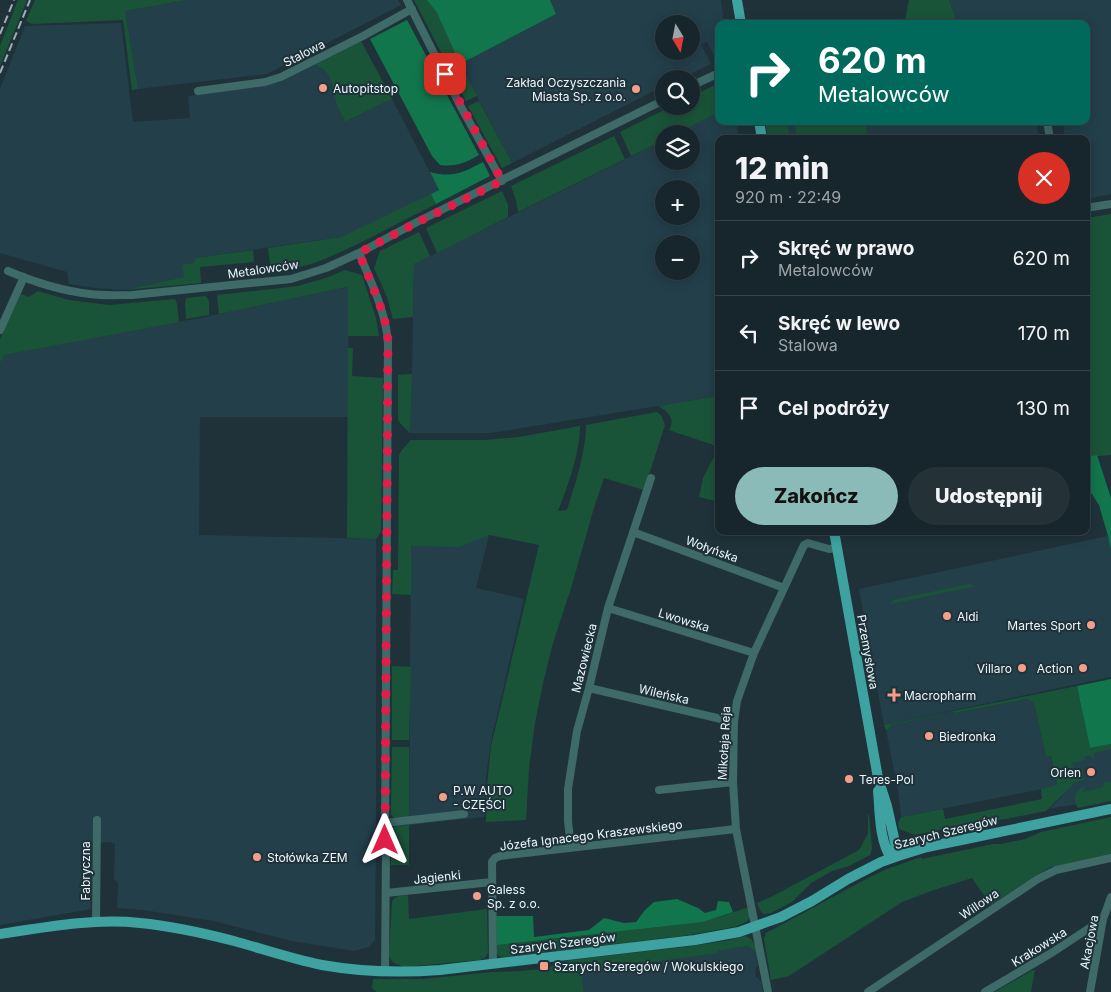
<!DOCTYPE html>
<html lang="pl">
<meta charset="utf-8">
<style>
:root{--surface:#17262c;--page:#243238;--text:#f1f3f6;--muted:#9ea5a9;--line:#364348;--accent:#8bbbb9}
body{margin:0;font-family:Inter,sans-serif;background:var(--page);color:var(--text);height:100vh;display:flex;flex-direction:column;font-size:19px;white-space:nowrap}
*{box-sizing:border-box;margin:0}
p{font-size:16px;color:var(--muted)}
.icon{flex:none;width:28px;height:28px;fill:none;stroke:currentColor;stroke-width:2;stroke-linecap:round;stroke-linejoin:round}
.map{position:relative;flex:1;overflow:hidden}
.drawer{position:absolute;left:715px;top:135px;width:375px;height:400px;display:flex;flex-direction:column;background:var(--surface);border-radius:10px;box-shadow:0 2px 12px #0003,0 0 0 1px var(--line)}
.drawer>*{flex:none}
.banner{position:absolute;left:715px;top:20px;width:375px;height:105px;border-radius:10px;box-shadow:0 2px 12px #0003,0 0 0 1px var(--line);background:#00695c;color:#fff;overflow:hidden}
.needle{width:32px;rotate:170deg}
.fabs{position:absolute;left:655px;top:15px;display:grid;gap:10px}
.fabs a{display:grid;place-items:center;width:45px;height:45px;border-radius:50%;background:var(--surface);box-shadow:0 2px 12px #0003,0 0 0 1px var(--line);font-size:25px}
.pin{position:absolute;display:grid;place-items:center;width:42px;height:42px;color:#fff;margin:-21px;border-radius:10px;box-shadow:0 2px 8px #0006}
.me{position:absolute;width:55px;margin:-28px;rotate:0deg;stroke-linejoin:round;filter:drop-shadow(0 0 4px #0008)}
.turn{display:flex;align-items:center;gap:18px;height:105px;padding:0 20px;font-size:22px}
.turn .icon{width:65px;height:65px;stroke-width:2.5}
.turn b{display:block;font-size:35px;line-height:42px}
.round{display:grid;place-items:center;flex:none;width:52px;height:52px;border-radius:26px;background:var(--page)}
.summary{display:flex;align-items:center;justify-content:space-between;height:85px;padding:0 20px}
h1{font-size:30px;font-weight:800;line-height:38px}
.cta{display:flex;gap:10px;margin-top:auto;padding:10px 20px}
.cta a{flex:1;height:58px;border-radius:30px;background:var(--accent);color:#111;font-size:20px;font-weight:800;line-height:58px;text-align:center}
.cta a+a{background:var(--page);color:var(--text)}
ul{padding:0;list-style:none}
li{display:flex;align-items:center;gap:15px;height:75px;padding:0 20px;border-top:1px solid var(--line)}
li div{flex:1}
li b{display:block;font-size:19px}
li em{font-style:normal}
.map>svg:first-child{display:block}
.built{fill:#233f4a;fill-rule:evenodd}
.green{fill:#1a5438}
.forest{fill:#12764c}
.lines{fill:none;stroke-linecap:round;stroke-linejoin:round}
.minor{stroke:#3e6a68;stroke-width:8}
.major{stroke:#3ea3a0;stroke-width:10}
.rail{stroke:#9faeb4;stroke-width:2;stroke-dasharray:8 4;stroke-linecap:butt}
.route{stroke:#e11d48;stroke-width:9;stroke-dasharray:0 16.2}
.poi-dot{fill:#f49e8a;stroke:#1f323a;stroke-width:2}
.labels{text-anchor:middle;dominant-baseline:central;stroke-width:4;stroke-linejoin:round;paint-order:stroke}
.street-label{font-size:12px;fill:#ebf7fc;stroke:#1f323a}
.poi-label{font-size:12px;fill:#ebf7fc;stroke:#1f323a;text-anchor:start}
</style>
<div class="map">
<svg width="1111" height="992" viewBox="0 0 1111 992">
<rect width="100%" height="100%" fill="#1f323a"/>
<!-- built -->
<path class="built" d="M187,0h211l3,5 -134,69 -129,15 -13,-78z
M550,0h171l3,24h-5v31l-5,1 -7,-14 -6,2 10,20 -31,15h-16v7l-152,77 -52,-99 96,-50zM664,24h27v27h-27z
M949,0h162v194l-25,5v-60h-22l1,-2 -2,-13 -2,-3h25v-97h-128z
M121,23l12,99 57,-4 -2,-22 76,-10 16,-4 34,-18 9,5 6,7 4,12 3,15 9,19 47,-23 47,91 -48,24 -50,23 -146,21 1,5 -12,14 -60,13 -29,-2 -26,-4 -2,-12 -67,-19v-164l25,-63z
M719,112v9h17l3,18h-20v257l-228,37h-81l2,-59 2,-110 250,-124v21h27v-27h-15zM664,189h27v27h-27zM664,244h27v27h-27z
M775,121h261l3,18h-261z
M347,287l1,6 1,124h-149l-1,118 177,4v285l-1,116 -6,7 -15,4 -62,-10 -78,-20 -71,-11 -26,-2 1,-25 -4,-4 1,-35 -5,-2 -26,1v28l2,9v16l4,1 1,12 -91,16v-561l4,-9 154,-30 42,-7z
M489,535l-13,53 48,11 -32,138 -6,39 -2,41 -75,8 2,-289z
M1108,536l3,14v127l-227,48 -25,-136z
M1027,699l6,3 2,5 11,50 5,-1 6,30 -156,31 -3,-27 -12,-60 3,-1 2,-4 61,-13 4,1z
M1111,744v54l-62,11 12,-12 4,-33z
M748,946l7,5 3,14 -3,5 1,7 5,4 2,11h-179l-4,-23 137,-18z"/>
<!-- green -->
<path class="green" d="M18,0h9l-27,66v-20z
M35,0h152l-62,11 13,78 -6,1 -9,-70 -91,4 -6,-3z
M414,0h13l10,13 23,51 17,32 -11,5z
M909,0h40l9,24h-60l7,-3z
M361,41l31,58 -47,23 -9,-19 -3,-15 -4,-12 -6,-7 -9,-5z
M719,83v29l-43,22h-12v6l-33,16 -11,-24 52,-26h19v-9z
M479,101l33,62 -10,5 -34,-62z
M765,121h22l3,18h-22z
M794,121h71l3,18h-71z
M614,136l11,23 -107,53 -2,-12 -5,-14z
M502,191l6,14v12l-71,36 -11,-25z
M431,194l5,10c-39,19 -78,42 -119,58 -14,5 -28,7 -42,9l-5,-7 -2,-16 73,-11z
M1111,214v241l-25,2v-239z
M419,232l11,24 -16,8 -1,53 -20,2 -6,-22 -13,-29 6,-17z
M253,250l1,12 -54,5 1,16 -77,7 60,-13 -2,-12 13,-2v-5z
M345,270l17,5 14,43 3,18h-31v-43l-1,-6 -128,27 -2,-19 81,-9 28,-8z
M38,291l31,9 40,5 66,-6 2,5 2,18 -175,33 -4,9v-25l21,-45 8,3z
M206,296l3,5v14l-23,4 -1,-16 1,-5z
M348,348h5l-1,28 31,2 -2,154 -5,7 -29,-1z
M412,374l-2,59 -10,-10 -2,-4v-44z
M719,396v51l-50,-17c7,-12 -1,-18 -11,-24z
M657,412l4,3 4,10 -21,65 -40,-12 -11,33 -22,77 -18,55 -10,40 -8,40 -6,45 -3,52 -40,2v-26l5,-50 48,-201 -50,-10 -30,12 -48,-1v49l-19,-1 1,-24h5l1,-115 3,-5 9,-10h73l35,-3 61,-11c0,26 -12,60 -22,85l9,-1c8,-25 19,-59 19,-85z
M719,447v55l-20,-5 4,-19z
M969,584l7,2 -85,18 2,-4z
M392,666l19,1 -2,73h-17z
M1077,686c4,21 9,41 13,62l21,-4v5l-18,4 1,5h-2l-1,-3 -7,2 1,3 -13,3 2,8 8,-2 2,11 -9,2 -29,29 -40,8 -32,4 -59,12 -16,-6 -1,-6 3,-6 42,-8 2,10 97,-20 -1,-10 16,-4 -6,-29 -5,1 -11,-50 -2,-5 -6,-3 -72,14 -3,-1 -61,13 -2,4 -3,1 -2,-5z
M392,747h17v70l-15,1 -3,-3z
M1105,782h6v19l-33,7c-6,-9 -4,-18 7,-21l-3,5 20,-4z
M868,815h1l3,34 -2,6 -21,11 -17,5 -21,12 -19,19 -21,11 -6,1 -3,-1 -2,-3 -3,-7 16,-7 86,-46 9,-16z
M1111,817v37l-60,13 -14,8 -46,30 -19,-27 -41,13 -29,11 -113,74 -18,4 -7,-41 2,-6 102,-55 19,-9 34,-12 1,2 71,-15h8l24,-5 16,-7z
M409,825v40h-18v-36l4,-3z
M408,895l1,24 78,-10 1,44 -3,5 -6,2 -75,7 -10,-4 -3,-3 -2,-5 3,-53c2,-7 10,-6 16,-7z
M749,907l1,10 -2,4 -14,6 -52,9 -178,21 -6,-1 -1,-3v-8l206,-23z
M745,936c12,4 12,16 13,27l-3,-12 -7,-5 -31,5v2l-136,19 3,20h-207l-5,-4 1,-9h50l69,-7 29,-1 29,-3 1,-2 19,-6 122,-14 38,-6z
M1035,969l-4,23h-37z"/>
<!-- forest -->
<path class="forest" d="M427,0h123l6,14 -96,50 -23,-51z
M407,20l72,135c-14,8 -23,12 -39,10l-8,-9 -62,-117z
M483,162l7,14 -54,28 -5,-10 8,-4 -9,-18c23,6 32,1 53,-10z
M1097,455l14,43v52l-3,-14 -9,-31 -13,-20v-28z
M1111,679v65l-21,4c-4,-21 -9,-41 -13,-62z
M677,899l21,9 7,5 11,-3 2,-9 11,1 4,10 -30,10 -206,23 -1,-29h37l1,21 55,-7 15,-12 20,5 12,-1 9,-12 9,-8z"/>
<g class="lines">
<!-- minor -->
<path class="minor" d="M407,0l54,107 41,74
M691,86l28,-13
M198,91l67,-9 16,-5 82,-41 49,-27
M1047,121l3,18
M1086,208l25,-4
M359,253c12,29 27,59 29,90l-3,497 1,12 -1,120
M8,271c26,11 54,20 82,23 14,2 28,1 42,1l159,-16 35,-11 33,-15 58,-31 247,-122
M0,330l24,-53
M633,532l151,56
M608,608l146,45
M589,688l145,34
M659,790l74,-8
M385,823l79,-9
M571,848l-3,-27v-32l9,-58 12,-43 19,-80 43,-130
M386,893l106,-11
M96,922l1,-102
M493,964l-1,-102 3,-4 5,-2 236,-27
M768,992l-32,-163 -3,-47 1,-60 3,-21 17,-48 50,-108 4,-2 21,6 8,-1
M868,992l170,-113 18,-9 55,-12
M985,992l68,-40 50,-33
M1090,992l13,-73 8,-22"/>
<!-- major -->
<path class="major" d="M737,0l4,24
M759,121l3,18
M834,531l44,247 9,28 11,50
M878,791c2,21 1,49 13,67
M0,934c46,-7 93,-16 140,-11 32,3 63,10 94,18 29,8 58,18 88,24 39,7 78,8 118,5l255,-30 44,-8 42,-15 31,-16 36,-22 33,-17 17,-6 29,-9 44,-9 140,-29"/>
<!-- rail -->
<path class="rail" d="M0,34l14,-34
M0,73l30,-73"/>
</g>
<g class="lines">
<!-- route -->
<path class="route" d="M385,840l3,-501 -4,-23 -8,-21 -17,-42 55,-29 88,-43 -57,-107"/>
</g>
<!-- markers -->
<g class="poi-dot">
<circle cx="323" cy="88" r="5"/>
<circle cx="636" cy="89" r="5"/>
<circle cx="947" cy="616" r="5"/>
<circle cx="1091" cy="625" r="5"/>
<circle cx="1022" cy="668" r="5"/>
<circle cx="1083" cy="668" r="5"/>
<path d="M891.5 687.5h5v5h5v5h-5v5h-5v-5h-5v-5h5z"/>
<circle cx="929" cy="736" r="5"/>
<circle cx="1091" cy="772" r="5"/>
<circle cx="849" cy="779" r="5"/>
<circle cx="443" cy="797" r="5"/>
<circle cx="257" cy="857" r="5"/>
<circle cx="477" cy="896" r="5"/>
<rect x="539" y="961" width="10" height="10" rx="2.5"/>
</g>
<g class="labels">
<!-- street labels -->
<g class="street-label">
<text transform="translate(304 53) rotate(-27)">Stalowa</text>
<text transform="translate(263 269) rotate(-8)">Metalowców</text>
<text transform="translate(712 549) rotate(20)">Wołyńska</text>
<text transform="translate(684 620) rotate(17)">Lwowska</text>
<text transform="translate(868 652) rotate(80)">Przemysłowa</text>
<text transform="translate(584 658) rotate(-76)">Mazowiecka</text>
<text transform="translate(664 694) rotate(13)">Wileńska</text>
<text transform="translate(724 743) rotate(-87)">Mikołaja Reja</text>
<text transform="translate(946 832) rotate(-14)">Szarych Szeregów</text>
<text transform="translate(591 835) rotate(-7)">Józefa Ignacego Kraszewskiego</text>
<text transform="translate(85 871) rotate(-90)">Fabryczna</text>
<text transform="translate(437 877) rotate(-6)">Jagienki</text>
<text transform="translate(979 904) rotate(-34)">Willowa</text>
<text transform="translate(1089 942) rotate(-79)">Akacjowa</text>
<text transform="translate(563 943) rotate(-7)">Szarych Szeregów</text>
<text transform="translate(1039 947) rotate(-32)">Krakowska</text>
</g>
<!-- poi labels -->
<g class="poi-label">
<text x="626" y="82" text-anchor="end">Zakład Oczyszczania<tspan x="626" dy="14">Miasta Sp. z o.o.</tspan></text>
<text x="333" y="88">Autopitstop</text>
<text x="957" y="616">Aldi</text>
<text x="1081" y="625" text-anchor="end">Martes Sport</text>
<text x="1012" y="668" text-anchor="end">Villaro</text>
<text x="1073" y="668" text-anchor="end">Action</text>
<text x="904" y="695">Macropharm</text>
<text x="939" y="736">Biedronka</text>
<text x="1081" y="772" text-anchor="end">Orlen</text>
<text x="859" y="779">Teres-Pol</text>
<text x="453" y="790">P.W AUTO<tspan x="453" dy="14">- CZĘŚCI</tspan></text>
<text x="267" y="857">Stołówka ZEM</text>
<text x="487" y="889">Galess<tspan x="487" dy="14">Sp. z o.o.</tspan></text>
<text x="554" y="966">Szarych Szeregów / Wokulskiego</text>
</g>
</g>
</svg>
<div class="fabs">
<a><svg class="needle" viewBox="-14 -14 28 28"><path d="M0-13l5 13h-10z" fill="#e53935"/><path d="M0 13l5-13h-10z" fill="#9ea5a9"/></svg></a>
<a><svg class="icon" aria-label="search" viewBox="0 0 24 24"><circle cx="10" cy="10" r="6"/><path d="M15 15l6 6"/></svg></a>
<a><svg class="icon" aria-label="layers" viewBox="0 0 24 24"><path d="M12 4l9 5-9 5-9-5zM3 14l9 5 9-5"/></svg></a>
<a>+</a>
<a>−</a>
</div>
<div class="pin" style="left:445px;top:74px;background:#d93025"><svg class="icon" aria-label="arrive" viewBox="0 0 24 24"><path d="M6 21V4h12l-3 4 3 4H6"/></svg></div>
<svg class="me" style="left:385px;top:840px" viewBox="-20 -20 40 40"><path d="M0-17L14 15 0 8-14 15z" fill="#e11d48" stroke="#fff" stroke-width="4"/></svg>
<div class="banner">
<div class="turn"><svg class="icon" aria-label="right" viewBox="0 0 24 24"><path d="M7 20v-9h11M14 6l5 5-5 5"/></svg><div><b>620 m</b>Metalowców</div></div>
</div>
<section class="drawer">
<div class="summary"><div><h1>12 min</h1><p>920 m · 22:49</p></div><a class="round" style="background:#d93025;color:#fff"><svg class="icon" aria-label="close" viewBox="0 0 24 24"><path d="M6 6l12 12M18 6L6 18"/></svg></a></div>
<ul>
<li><svg class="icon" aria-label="right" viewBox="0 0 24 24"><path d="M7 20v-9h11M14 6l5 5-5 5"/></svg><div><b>Skręć w prawo</b><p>Metalowców</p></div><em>620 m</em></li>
<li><svg class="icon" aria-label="left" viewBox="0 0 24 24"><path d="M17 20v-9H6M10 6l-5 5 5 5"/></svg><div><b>Skręć w lewo</b><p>Stalowa</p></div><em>170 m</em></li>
<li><svg class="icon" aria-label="arrive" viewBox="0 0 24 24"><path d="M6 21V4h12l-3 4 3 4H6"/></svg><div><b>Cel podróży</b></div><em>130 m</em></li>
</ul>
<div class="cta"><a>Zakończ</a><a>Udostępnij</a></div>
</section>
</div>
